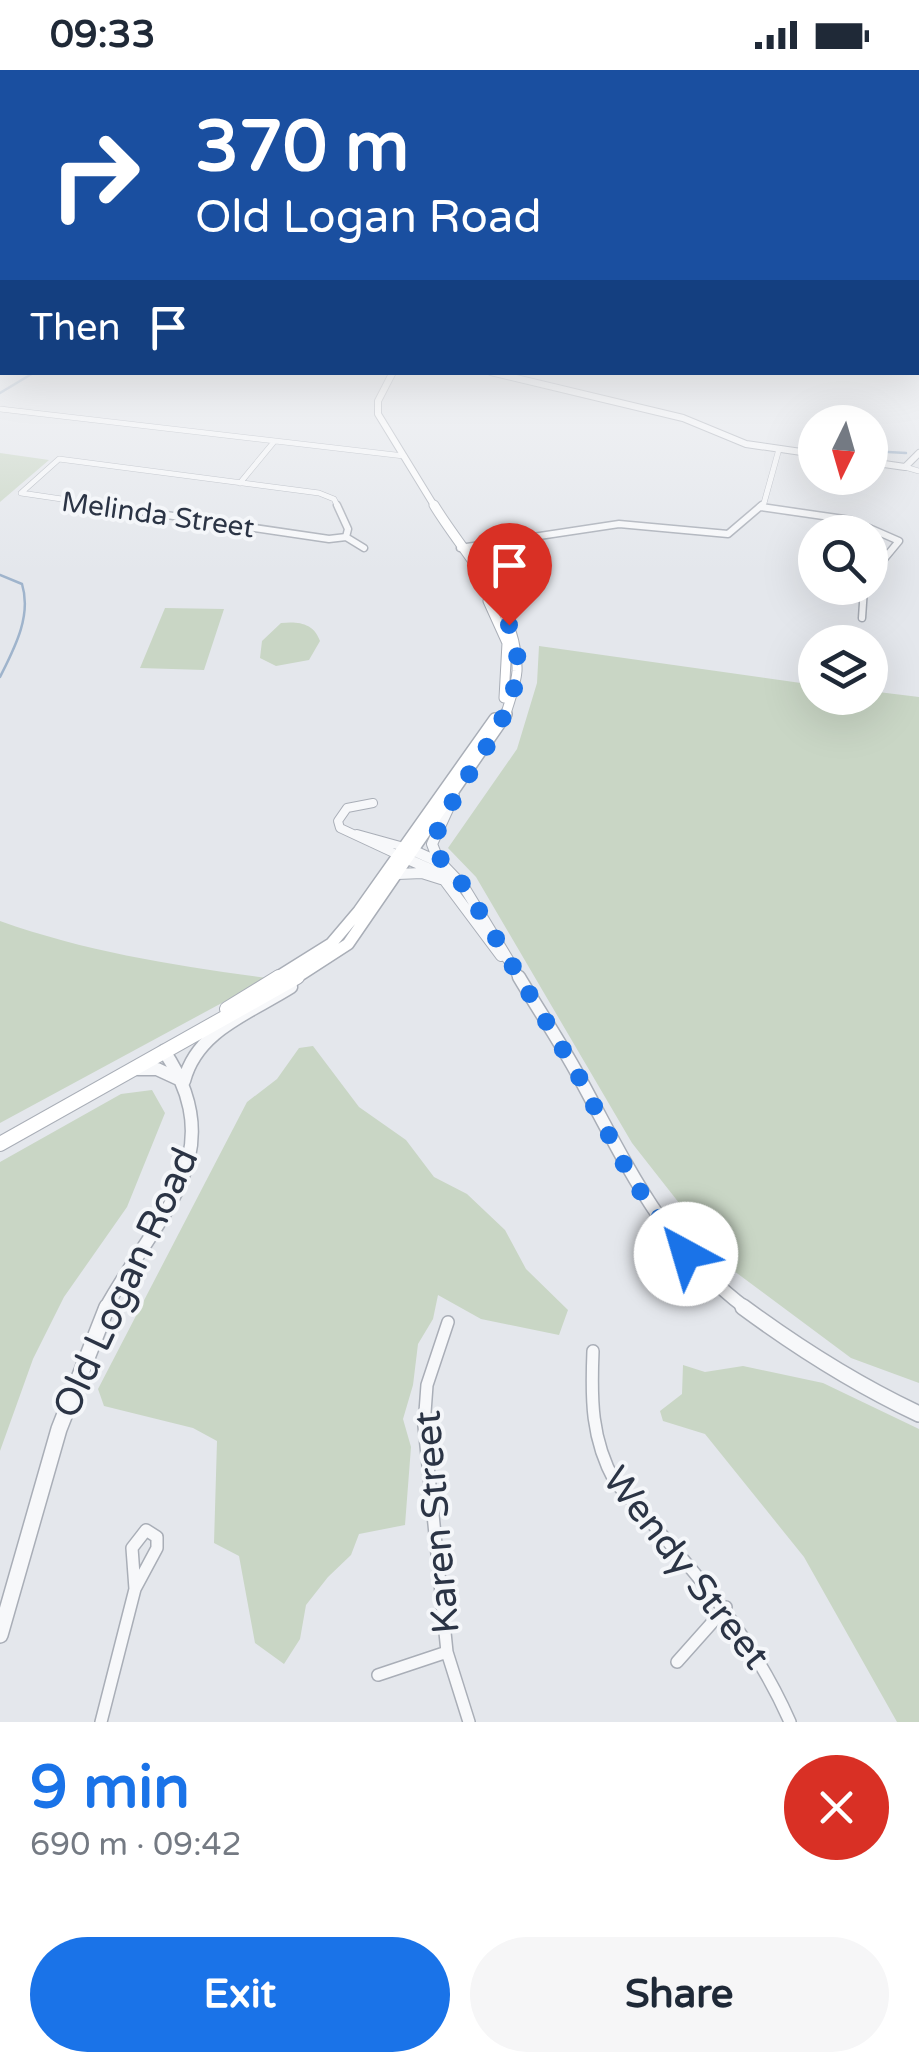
<!DOCTYPE html>
<meta charset="utf-8">
<style>
:root{--surface:#fff;--page:#f6f6f7;--text:#1f2937;--muted:#747a83;--accent:#1a73e8}
body{margin:0;font-family:"Varela Round",sans-serif;background:var(--page);color:var(--text);height:100vh;display:flex;flex-direction:column;font-size:38px;white-space:nowrap}
*{box-sizing:border-box;margin:0}
p{font-size:32px;color:var(--muted)}
.icon{flex:none;width:55px;height:55px;fill:none;stroke:currentColor;stroke-width:2;stroke-linecap:round;stroke-linejoin:round}
.map{position:relative;height:1652px;overflow:hidden}
.side{display:flex;flex-direction:column;background:var(--surface);flex:1}
.side>*{flex:none}
.guide{position:absolute;left:0px;top:0px;width:920px;height:305px;box-shadow:0 10px 40px #0002;background:#1a4fa0;color:#fff;overflow:hidden}
.needle{width:65px;rotate:185deg}
.fabs{position:absolute;left:798px;top:335px;display:grid;gap:20px}
.fabs a{display:grid;place-items:center;width:90px;height:90px;border-radius:50%;background:var(--surface);box-shadow:0 10px 40px #0002;font-size:50px}
.pin{position:absolute;display:grid;place-items:center;width:85px;height:85px;color:#fff;margin:-102px -42px;border-radius:50% 50% 50% 0;rotate:-45deg;box-shadow:0 0 10px #0007}
.pin .icon{rotate:45deg}
.me{position:absolute;width:110px;margin:-55px;rotate:321deg;stroke-linejoin:round;filter:drop-shadow(0 0 8px #0008)}
.turn{display:flex;align-items:center;gap:35px;height:210px;padding:0 30px;font-size:45px}
.turn .icon{width:130px;height:130px;stroke-width:2.5}
.turn b{display:block;font-size:70px;line-height:85px}
.then{display:flex;align-items:center;height:95px;padding:0 30px;background:#0003;gap:20px;font-size:38px}
.round{display:grid;place-items:center;flex:none;width:105px;height:105px;border-radius:52px;background:var(--page)}
.overview{display:flex;align-items:center;justify-content:space-between;height:170px;padding:0 30px}
h1{font-size:60px;font-weight:700;line-height:75px;color:var(--accent)}
.action{display:flex;gap:20px;margin-top:auto;padding:20px 30px}
.action a{flex:1;height:115px;border-radius:60px;background:var(--accent);color:#fff;font-size:40px;font-weight:700;line-height:115px;text-align:center}
.action a+a{background:var(--page);color:var(--text)}
.status{display:flex;justify-content:space-between;align-items:center;height:70px;padding:0 50px;background:var(--surface);direction:ltr}
.status svg{height:28px;fill:currentColor}
.map>svg:first-child{display:block}
.green{fill:#c9d6c5}
.lines{fill:none;stroke-linecap:round;stroke-linejoin:round}
.stream{stroke:#9fb4cc;stroke-width:2.5}
.minor-far3-casing{stroke:#a9aeb7;stroke-width:6}
.minor-far2-casing{stroke:#a9aeb7;stroke-width:9}
.minor-far1-casing{stroke:#a9aeb7;stroke-width:10}
.minor-casing{stroke:#a9aeb7;stroke-width:14}
.tertiary-far3-casing{stroke:#a9aeb7;stroke-width:8}
.tertiary-far2-casing{stroke:#a9aeb7;stroke-width:12}
.tertiary-far1-casing{stroke:#a9aeb7;stroke-width:15}
.tertiary-casing{stroke:#a9aeb7;stroke-width:18}
.secondary-far3-casing{stroke:#a9aeb7;stroke-width:8}
.secondary-far2-casing{stroke:#a9aeb7;stroke-width:11}
.secondary-far1-casing{stroke:#a9aeb7;stroke-width:14}
.secondary-casing{stroke:#a9aeb7;stroke-width:16}
.minor-far3{stroke:#f7f8fa;stroke-width:5}
.minor-far2{stroke:#f7f8fa;stroke-width:6}
.minor-far1{stroke:#f7f8fa;stroke-width:8}
.minor{stroke:#f7f8fa;stroke-width:11}
.tertiary-far3{stroke:#f7f8fa;stroke-width:6}
.tertiary-far2{stroke:#f7f8fa;stroke-width:10}
.tertiary-far1{stroke:#f7f8fa;stroke-width:12}
.tertiary{stroke:#f7f8fa;stroke-width:15}
.secondary-far3{stroke:#fff;stroke-width:6}
.secondary-far2{stroke:#fff;stroke-width:9}
.secondary-far1{stroke:#fff;stroke-width:11}
.secondary{stroke:#fff;stroke-width:14}
.route{stroke:#1a73e8;stroke-width:18;stroke-dasharray:0 32.4}
.labels{text-anchor:middle;dominant-baseline:central;stroke-width:8;stroke-linejoin:round;paint-order:stroke}
.far-street-label{font-size:28px;fill:#2b3445;stroke:#f4f6f9}
.near-street-label{font-size:38px;fill:#2b3445;stroke:#f4f6f9}
</style>
<div class="status"><b>09:33</b><svg viewBox="0 0 49 12"><path d="M0 12V9h3v3zM5 12V6h3v6zM10 12V3h3v9zM15 12V0h3v12zM26 1h20v11H26zM47 4h2v5h-2z"/></svg></div>
<div class="map">
<svg width="919" height="1652" viewBox="0 0 919 1652">
<rect width="100%" height="100%" fill="#e4e7ec"/>
<!-- green -->
<path class="green" d="M0,383l49,7 -49,42z
M165,538l59,1 -20,61 -64,-2z
M281,553c17,-2 33,0 39,18l-11,19 -33,6 -16,-8 2,-17z
M539,576l276,39v13h55v-7l49,6v686l-68,-25 -121,-90 -98,-125 -156,-266 -28,-29 69,-99 20,-66z
M0,851c87,31 176,45 268,57l-268,145z
M313,976l46,61 47,33 28,37 33,17 38,36 21,39 42,41 -9,25 -78,-16 -43,-24 -5,24 -15,25 -5,41 -10,34 8,28 -6,78 -46,9 -8,21 -23,22 -22,28 -6,34 -16,25 -29,-21 -16,-87 -25,-13 3,-102 -24,-13 -89,-22 -6,-17 149,-287 30,-23 22,-31z
M152,1020l13,23 -38,94 -63,90 -31,62 -33,92v-289l121,-68z
M683,1295l22,7 38,-6 80,17 96,46v293h-22l-93,-165 -99,-123 -42,-13 -3,-10 22,-17z"/>
<g class="lines">
<!-- stream -->
<path class="stream" d="M0,323l35,-21
M870,381l36,2
M0,505l22,9c10,32 -8,65 -22,93"/>
<defs>
<path id="minor-far3" d="M0,339l404,47
M905,397l14,4
M240,413l33,-40
M116,437l-95,-14 38,-34 260,34 15,6 4,8
M759,437l5,-4 15,-54"/>
<path id="minor-far2" d="M99,435l230,34 17,-2
M337,435l11,24 -2,8
M761,437l90,13 48,21 -29,35
M346,467l18,11
M460,478l159,-24 109,10 34,-29
M862,548l2,-30"/>
<path id="minor-far1" d="M373,733l-26,5 -9,13 2,7 58,27
M357,764l47,13"/>
<path id="minor" d="M448,1252l-21,63 -3,41 23,226 22,70
M593,1281c-2,48 -2,88 22,131 67,75 134,146 175,240
M146,1460l11,7v11l-22,41 -3,-41z
M677,1592l49,-55
M378,1605l69,-23
M101,1652l34,-133"/>
<path id="tertiary-far3" d="M491,302l192,46 63,26 69,10
M870,392l35,5 14,-14"/>
<path id="tertiary-far2" d="M410,779l31,14 23,24 56,92
M403,787l36,16 62,83
M437,787l-5,-13 22,-48
M398,804l24,-1 19,6"/>
<path id="tertiary-far1" d="M519,907c19,32 41,65 59,98 48,88 85,172 169,234
M138,999h19l26,12
M184,1011c13,-51 66,-68 107,-94
M105,1239c49,-91 130,-153 59,-258"/>
<path id="tertiary" d="M743,1237c57,42 112,77 176,107
M0,1565l59,-206 48,-122"/>
<path id="secondary-far3" d="M393,302l-15,29v13l57,93"/>
<path id="secondary-far2" d="M434,435c30,50 85,103 83,166 -1,15 -8,31 -12,46
M488,531l19,42 -3,55"/>
<path id="secondary-far1" d="M275,909l56,-35 28,-33 136,-192
M294,909l54,-35 158,-230"/>
<path id="secondary" d="M227,939l52,-32
M0,1074l297,-167"/>
</defs>
<!-- minor-far3 casing -->
<use href="#minor-far3" class="minor-far3-casing"/>
<!-- minor-far2 casing -->
<use href="#minor-far2" class="minor-far2-casing"/>
<!-- minor-far1 casing -->
<use href="#minor-far1" class="minor-far1-casing"/>
<!-- minor casing -->
<use href="#minor" class="minor-casing"/>
<!-- tertiary-far3 casing -->
<use href="#tertiary-far3" class="tertiary-far3-casing"/>
<!-- tertiary-far2 casing -->
<use href="#tertiary-far2" class="tertiary-far2-casing"/>
<!-- tertiary-far1 casing -->
<use href="#tertiary-far1" class="tertiary-far1-casing"/>
<!-- tertiary casing -->
<use href="#tertiary" class="tertiary-casing"/>
<!-- secondary-far3 casing -->
<use href="#secondary-far3" class="secondary-far3-casing"/>
<!-- secondary-far2 casing -->
<use href="#secondary-far2" class="secondary-far2-casing"/>
<!-- secondary-far1 casing -->
<use href="#secondary-far1" class="secondary-far1-casing"/>
<!-- secondary casing -->
<use href="#secondary" class="secondary-casing"/>
<!-- minor-far3 -->
<use href="#minor-far3" class="minor-far3"/>
<!-- minor-far2 -->
<use href="#minor-far2" class="minor-far2"/>
<!-- minor-far1 -->
<use href="#minor-far1" class="minor-far1"/>
<!-- minor -->
<use href="#minor" class="minor"/>
<!-- tertiary-far3 -->
<use href="#tertiary-far3" class="tertiary-far3"/>
<!-- tertiary-far2 -->
<use href="#tertiary-far2" class="tertiary-far2"/>
<!-- tertiary-far1 -->
<use href="#tertiary-far1" class="tertiary-far1"/>
<!-- tertiary -->
<use href="#tertiary" class="tertiary"/>
<!-- secondary-far3 -->
<use href="#secondary-far3" class="secondary-far3"/>
<!-- secondary-far2 -->
<use href="#secondary-far2" class="secondary-far2"/>
<!-- secondary-far1 -->
<use href="#secondary-far1" class="secondary-far1"/>
<!-- secondary -->
<use href="#secondary" class="secondary"/>
</g>
<!-- sky -->
<linearGradient id="sky" x2="0" y2="1"><stop stop-color="#8bb4dd"/><stop offset="0.54" stop-color="#f3f4f6"/><stop offset="1" stop-color="#f3f4f6" stop-opacity="0"/></linearGradient>
<rect width="919" height="501" fill="url(#sky)"/>
<g class="lines">
<!-- route -->
<path class="route" d="M509,555c32,69 -35,130 -62,188 -6,13 -13,21 -15,36l32,37 30,49 83,138 55,107 54,74"/>
</g>
<g class="labels">
<!-- far-street labels -->
<g class="far-street-label">
<text transform="translate(158 445) rotate(8)">Melinda Street</text>
</g>
<!-- near-street labels -->
<g class="near-street-label">
<text transform="translate(126 1213) rotate(-65)">Old Logan Road</text>
<text transform="translate(437 1452) rotate(-95)">Karen Street</text>
<text transform="translate(686 1498) rotate(52)">Wendy Street</text>
</g>
</g>
</svg>
<div class="fabs">
<a><svg class="needle" viewBox="-14 -14 28 28"><path d="M0-13l5 13h-10z" fill="#e53935"/><path d="M0 13l5-13h-10z" fill="#747a83"/></svg></a>
<a><svg class="icon" aria-label="search" viewBox="0 0 24 24"><circle cx="10" cy="10" r="6"/><path d="M15 15l6 6"/></svg></a>
<a><svg class="icon" aria-label="layers" viewBox="0 0 24 24"><path d="M12 4l9 5-9 5-9-5zM3 14l9 5 9-5"/></svg></a>
</div>
<div class="pin" style="left:509px;top:555px;background:#d93025"><svg class="icon" aria-label="arrive" viewBox="0 0 24 24"><path d="M6 21V4h12l-3 4 3 4H6"/></svg></div>
<svg class="me" style="left:686px;top:1184px" viewBox="-20 -20 40 40"><circle r="19" fill="#fff"/><path d="M0-13L10 11 0 6-10 11z" fill="#1a73e8"/></svg>
<div class="guide">
<div class="turn"><svg class="icon" aria-label="right" viewBox="0 0 24 24"><path d="M7 20v-9h11M14 6l5 5-5 5"/></svg><div><b>370 m</b>Old Logan Road</div></div>
<div class="then">Then<svg class="icon" aria-label="arrive" viewBox="0 0 24 24"><path d="M6 21V4h12l-3 4 3 4H6"/></svg></div>
</div>
</div>
<section class="side">
<div class="overview"><div><h1>9 min</h1><p>690 m · 09:42</p></div><a class="round" style="background:#d93025;color:#fff"><svg class="icon" aria-label="close" viewBox="0 0 24 24"><path d="M6 6l12 12M18 6L6 18"/></svg></a></div>
<div class="action"><a>Exit</a><a>Share</a></div>
</section>
